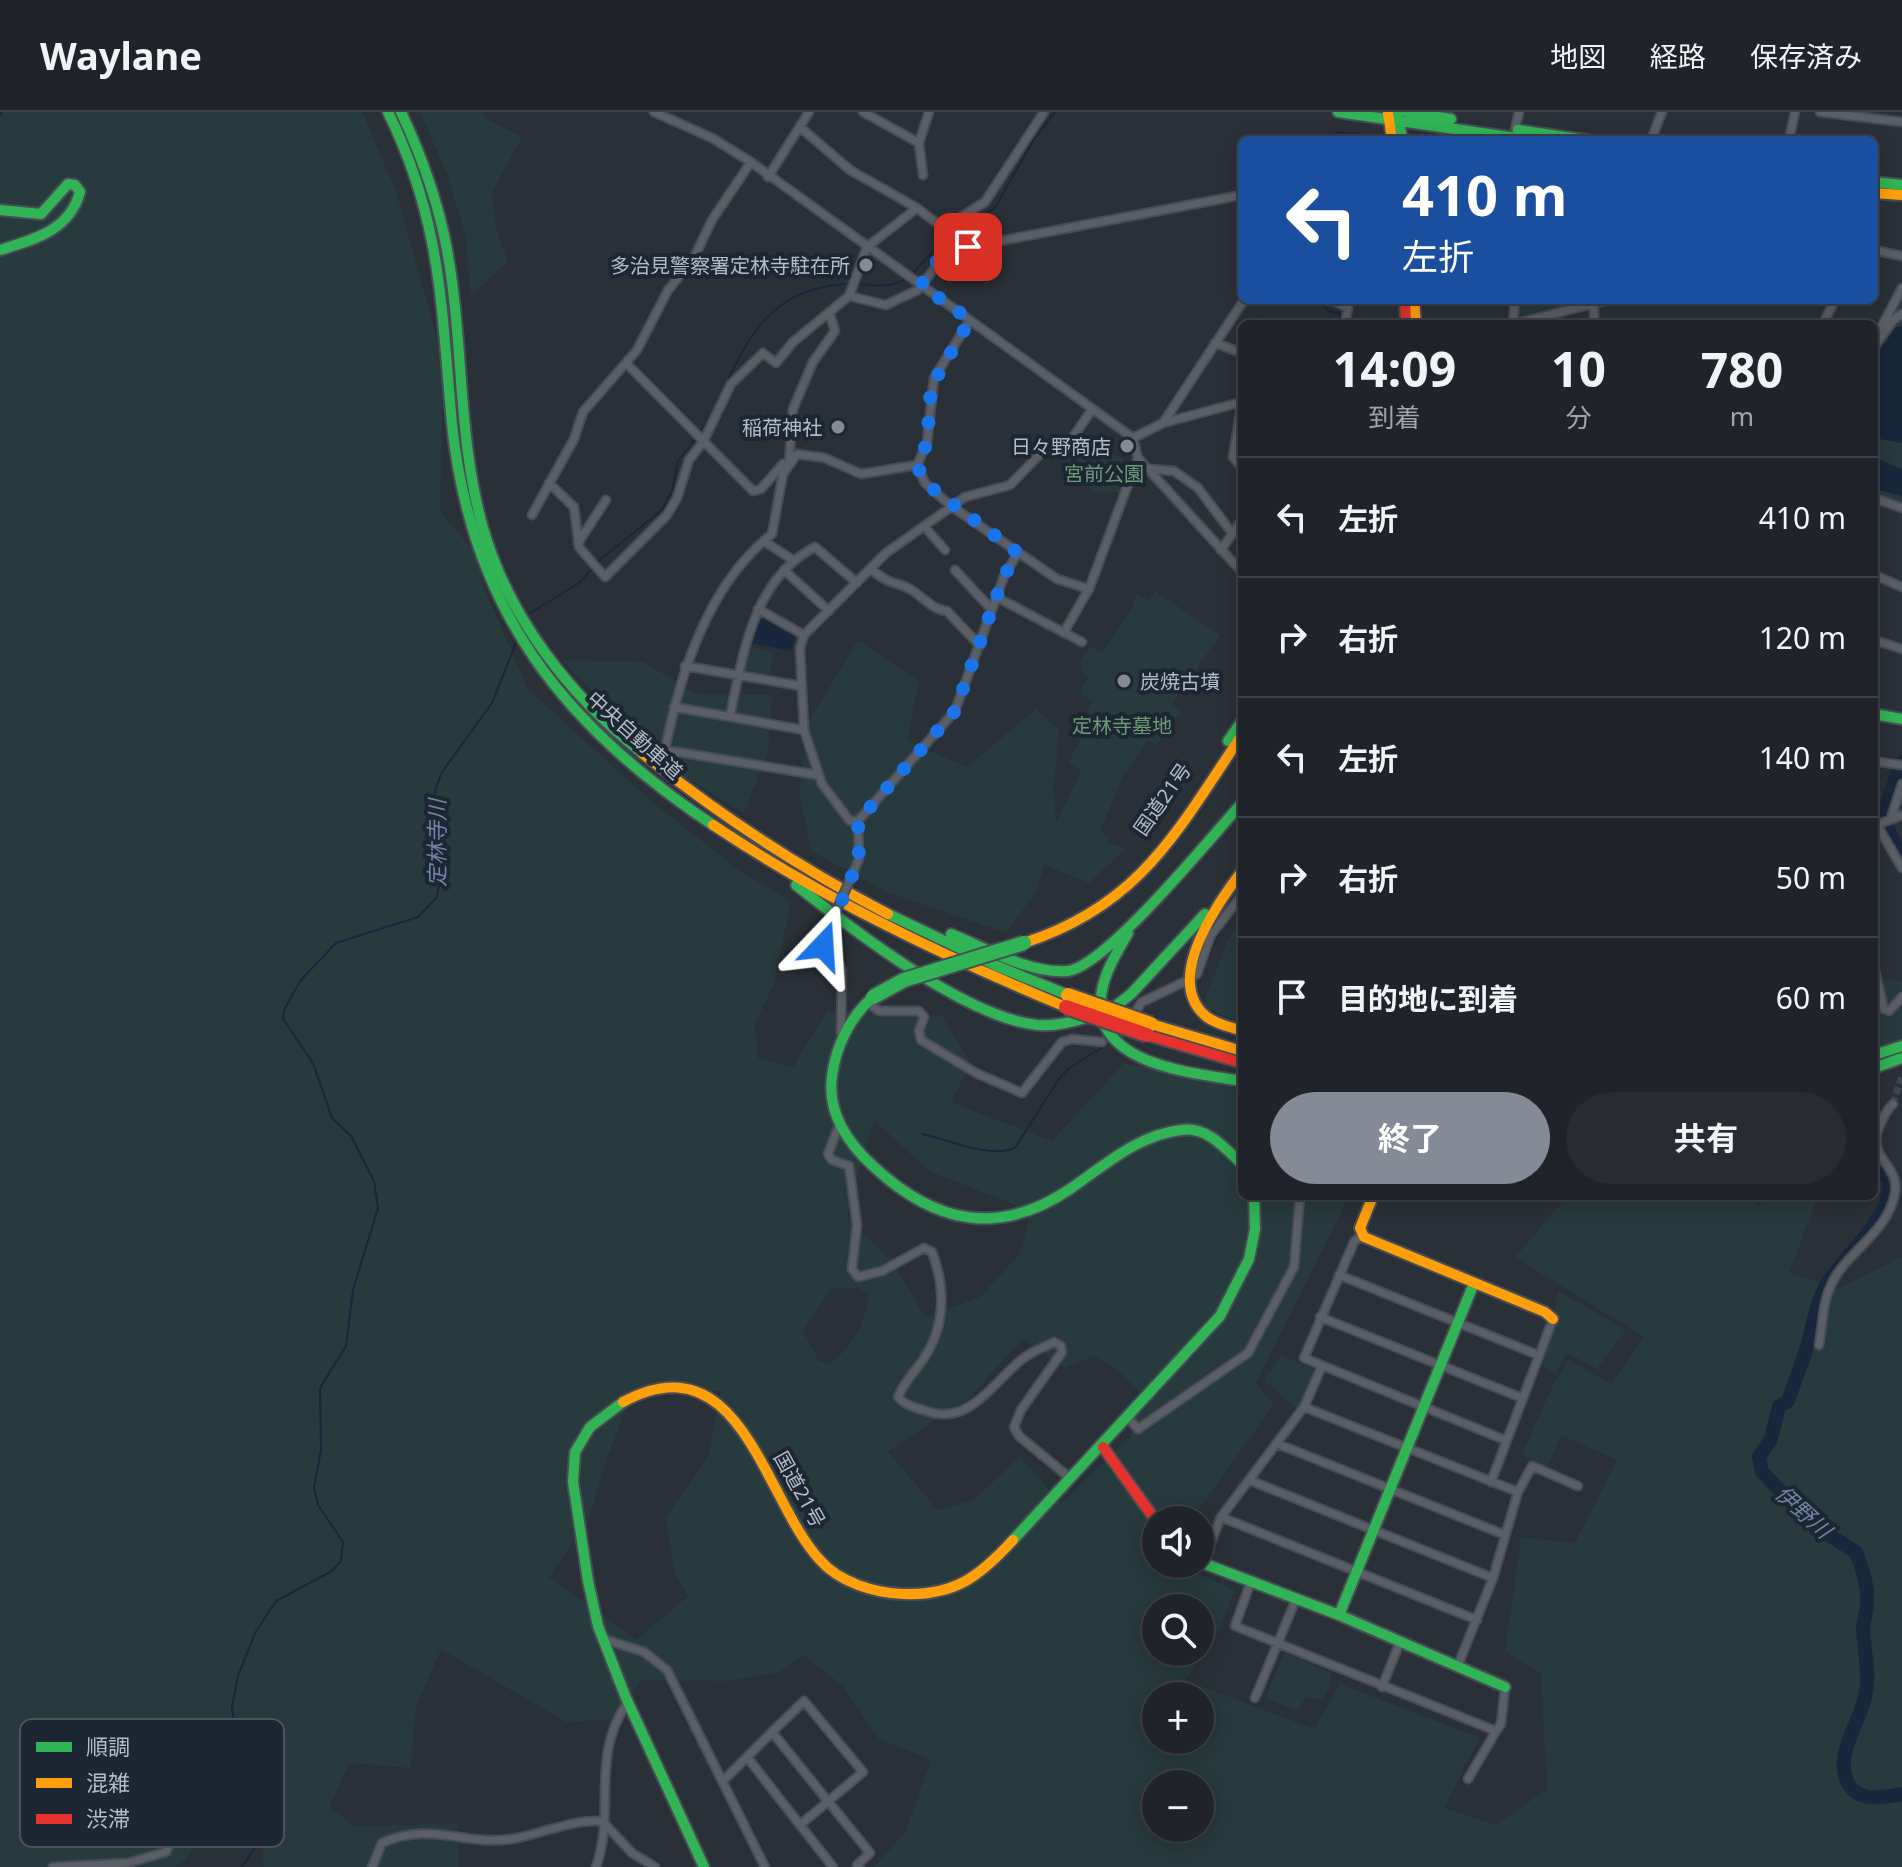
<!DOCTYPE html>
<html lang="ja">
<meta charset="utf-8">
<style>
:root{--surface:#20242a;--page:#282c32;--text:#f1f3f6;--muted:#a2a4a8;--line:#3d4147;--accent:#848b96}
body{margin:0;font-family:"Noto Sans","Noto Sans JP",sans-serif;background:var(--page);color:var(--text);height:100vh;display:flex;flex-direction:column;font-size:30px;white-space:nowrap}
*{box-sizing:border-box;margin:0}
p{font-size:26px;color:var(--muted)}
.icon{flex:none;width:44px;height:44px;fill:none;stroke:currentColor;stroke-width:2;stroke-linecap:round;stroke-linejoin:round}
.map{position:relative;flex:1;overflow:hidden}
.drawer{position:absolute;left:1238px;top:208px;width:640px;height:880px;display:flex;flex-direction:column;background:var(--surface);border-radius:12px;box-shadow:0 4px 20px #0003,0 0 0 2px var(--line)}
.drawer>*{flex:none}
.banner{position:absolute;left:1238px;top:24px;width:640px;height:168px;border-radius:12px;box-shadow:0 4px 20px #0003,0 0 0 2px var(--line);background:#1a4fa0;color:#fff;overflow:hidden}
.buttons{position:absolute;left:1142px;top:1394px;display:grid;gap:16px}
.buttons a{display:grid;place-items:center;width:72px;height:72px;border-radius:50%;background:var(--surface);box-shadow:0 4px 20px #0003,0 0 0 2px var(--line);font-size:40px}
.pin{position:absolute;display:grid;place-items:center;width:68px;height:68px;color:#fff;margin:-34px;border-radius:16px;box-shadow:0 4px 12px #0006}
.me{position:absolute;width:88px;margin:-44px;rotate:20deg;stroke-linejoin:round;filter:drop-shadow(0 0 6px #0008)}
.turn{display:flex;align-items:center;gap:28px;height:168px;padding:0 32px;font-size:36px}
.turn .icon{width:104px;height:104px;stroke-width:2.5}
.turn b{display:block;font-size:56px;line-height:68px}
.eta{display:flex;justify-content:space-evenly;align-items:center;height:136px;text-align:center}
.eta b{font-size:48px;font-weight:700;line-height:56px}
.primary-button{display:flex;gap:16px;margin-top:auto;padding:16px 32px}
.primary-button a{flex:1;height:92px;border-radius:48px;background:var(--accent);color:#fff;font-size:32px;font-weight:700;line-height:92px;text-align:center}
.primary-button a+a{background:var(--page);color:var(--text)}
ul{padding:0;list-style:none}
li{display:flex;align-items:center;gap:24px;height:120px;padding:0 32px;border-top:2px solid var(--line)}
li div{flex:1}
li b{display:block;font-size:30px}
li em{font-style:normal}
header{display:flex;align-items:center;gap:48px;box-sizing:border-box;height:112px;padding:0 40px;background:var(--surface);border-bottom:2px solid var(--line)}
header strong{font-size:38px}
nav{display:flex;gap:44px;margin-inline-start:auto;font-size:28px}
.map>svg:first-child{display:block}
.green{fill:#273a3e;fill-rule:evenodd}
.water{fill:#19273c}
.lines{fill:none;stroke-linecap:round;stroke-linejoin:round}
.stream{stroke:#19273c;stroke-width:2}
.river{stroke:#19273c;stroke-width:14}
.street-tunnel{stroke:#3f454e;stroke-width:7;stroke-dasharray:7 3.5;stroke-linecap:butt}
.street-casing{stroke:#484c55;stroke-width:11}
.fast-casing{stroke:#484c55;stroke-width:14}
.slow-casing{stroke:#484c55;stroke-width:14}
.jam-casing{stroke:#484c55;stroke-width:14}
.street{stroke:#5a5e66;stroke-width:7}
.fast{stroke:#30b455;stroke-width:10}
.slow{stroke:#ff9f0a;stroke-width:10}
.jam{stroke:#e5322d;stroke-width:10}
.street-bridge-casing{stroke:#484c55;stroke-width:11;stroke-linecap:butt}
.fast-bridge-casing{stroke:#474c53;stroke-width:18;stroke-linecap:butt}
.slow-bridge-casing{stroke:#474c53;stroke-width:18;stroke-linecap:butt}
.jam-bridge-casing{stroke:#474c53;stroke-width:18;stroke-linecap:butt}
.street-bridge{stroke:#5a5e66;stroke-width:7}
.fast-bridge{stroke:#30b455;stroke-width:14}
.slow-bridge{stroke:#ff9f0a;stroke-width:14}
.jam-bridge{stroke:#e5322d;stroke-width:14}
.route{stroke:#1a73e8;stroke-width:14;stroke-dasharray:0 25.2}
.poi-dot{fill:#848b96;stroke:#1d2633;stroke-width:3}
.labels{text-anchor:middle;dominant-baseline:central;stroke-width:8;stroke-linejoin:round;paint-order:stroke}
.poi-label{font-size:20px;fill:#b4bcc9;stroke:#1d2633;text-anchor:end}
.park-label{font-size:20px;fill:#6b9a76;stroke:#1d2633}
.street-label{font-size:20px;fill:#b4bcc9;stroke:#1d2633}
.water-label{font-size:22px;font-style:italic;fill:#6d86a8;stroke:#1d2633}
.key{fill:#1d2633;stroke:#4a5360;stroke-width:2}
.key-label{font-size:22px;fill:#b4bcc9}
</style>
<header>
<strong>Waylane</strong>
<nav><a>地図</a><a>経路</a><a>保存済み</a></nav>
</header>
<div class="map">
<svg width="1902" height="1755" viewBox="0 0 1902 1755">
<rect width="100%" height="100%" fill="#2a3038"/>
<!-- green -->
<path class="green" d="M0,0h362l34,79 48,171 -4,149 36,42 9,37 43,99 123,112 89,70 51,30 -17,82 -19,41 3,34 35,9 34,-56 115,5 29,47 -20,39 101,39 72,-78 118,27v106h103l-2,13 -87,174 18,21 -83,116h-35v44h22l56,26 -12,34 -37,56 129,49 26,-45 140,54 -36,70 52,17 51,-36 -6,-115 -36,-23 16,-114 54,6 42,-83 -56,-25 -14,34 -25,-15 28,-63 18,-31 44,24 32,-47 -129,-80 53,-61h177l14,11 9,-11h50l-29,77 50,15 63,-31v610h-1028l31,-34 26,-73 -52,-21 -37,-54 -39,-30 -23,17 -51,9 -87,-1 -27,39 -49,3 -125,-73 -25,59 -5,60 -61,-5 -21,44 25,19 103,-2 2,43h-195l-3,-28 -53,-14 -23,35 -10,7h-175zM874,1008l55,51 102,40 -11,43 -40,43 -55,20 -32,-54 -46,-47zM858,1176l10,7c-2,31 -15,48 -37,69l-12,-3 -16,-30 28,-42zM1023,1226l42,30 29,-12 20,11 26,25 -10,45 -69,67 -41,-48 -46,44 -37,10 -49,-59 82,-54zM721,1279l-13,65 -42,61 8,56 14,23 -52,44 -87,-63 39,-56 19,-63 26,-66zM1156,1496h44v44h-44zM1156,1584h44v44h-44zM1156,1672h44v44h-44z
M420,0h63l3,7 36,18 -30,55 4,36 12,33 -37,35 -6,-62 -18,-60z
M1902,185v209l-28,-11v-146z
M1518,188h70l-69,19 -3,-3z
M1079,322l52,30 -10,28 -28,1 -26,-32 3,-16z
M1155,479l65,44 -48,69 9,8 -25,33 -8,-5 -25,36 -23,56 10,5 -2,5 17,7 -36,34 -42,-17 -1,-6 -10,32 -30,41 -117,-40 -78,-42 -12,-58 10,-72 49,-81 61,41 -12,60 60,26 69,-58 23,21 -5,57 2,36 25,-52 -13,-8 24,-44 -4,-9 4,-9 -10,-7 -1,-5 8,-12 -9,-6 3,-6 -4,-3 12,-16 11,7 31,-46 3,-13 13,7z
M749,535l25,5 -5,25 -28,-5z
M562,548l82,2 52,32 76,1 -4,57 -24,61 -83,-50z
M1242,807v104l-40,-16 26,-67z
M1874,862l28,8v59l-28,8z
M1558,1179l68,39 -29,39 -30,-16 -11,21 -17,-11 17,-45 -2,-7z
M1281,1243l35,16 -16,41 -36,-32z
M1285,1541l46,20 -1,13 -9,14 -15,-3 -9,14 -32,-13z"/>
<!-- water -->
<path class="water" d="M1902,214v117l-28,-5c0,-28 5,-56 2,-83l20,-28z
M1874,345l28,12v27l-28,-7z
M759,500l37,22 -5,17 -41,-8z"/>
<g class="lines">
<!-- stream -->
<path class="stream" d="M0,3l2,-3
M1336,20l25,3 2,5
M953,121l42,-25 38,-67 22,-29
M911,163l37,-39
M1321,188l7,11 13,3 -2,10
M700,321c42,-67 49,-143 146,-149 19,-2 42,8 60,-6
M596,451l66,-53 10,-19 6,-30 18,-23
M527,503l52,-32 14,-15
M1874,643l28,5
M1199,866l22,-50
M1171,880l12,-5
M922,1022c27,5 65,25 93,14l43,-68 11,-12 34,-21
M242,1755l23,-35 -2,-20 -29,-86 -2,-20 6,-30 17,-43 21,-32 56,-30 9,-10 2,-19 -25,-37 -4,-18 7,-37 -1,-62 26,-42 7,-56 25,-82 -4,-27 -23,-45 -19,-18 -19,-55 -30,-44 1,-9 16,-29 36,-38 82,-26 18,-19 3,-11 -4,-97 7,-18 50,-69 24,-60"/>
<!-- river -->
<path class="river" d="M1902,650c-14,42 -28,54 0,93
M1874,1049l15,18c6,37 -45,76 -62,105 -11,18 -12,33 -17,52 -5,22 -15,43 -22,65l-9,5 -8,33 -12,18 3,15 51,53 43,27c6,16 13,36 11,54 -1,9 -4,16 -4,24 1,21 7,42 3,62 -4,29 -32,60 -19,89 11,23 35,16 55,13"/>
<!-- street-tunnel -->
<path class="street-tunnel" d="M1893,992l9,-29"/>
<defs>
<path id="street" d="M654,0l58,26 39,24 382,276 5,20 104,114
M863,0l56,31 4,32
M1820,0l82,10
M801,16l49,42 67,38 51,39
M1515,17l4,-17
M1651,28l11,-28
M1789,28l6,-28
M919,31l10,-31
M768,65l41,-65
M945,115l40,-25 59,-90
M1874,138l28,6
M849,184l37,9 6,-3 26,-12 25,-33 25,-10 274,-52
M1332,188l16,8 -3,16
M1594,190v22
M1513,212l2,-24
M1514,212l94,-24
M1823,212l12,-24
M1874,229l28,-53
M1215,231l27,10
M1874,235l19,-27 9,-6
M627,252l126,127 8,-2 22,-25
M1242,290l-9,55 9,11
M1163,311l81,-123
M1133,326l30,-15 79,-21
M789,351l4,-54 20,-47 22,-31 -6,-19
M917,353l8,18 26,23 106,73 32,10
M1151,357l23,2 24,17 34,45
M549,371l25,24 5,40 26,30 62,-62 10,-17 12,-38 14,-18 28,-58 32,-31 13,10 17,-21 56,-46 18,-49 50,-39
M1874,386l28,10
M532,403l42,-76 9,-27 54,-62 31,-60 25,-30 19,-40 39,-58
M924,414l21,24
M764,429l27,18
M578,431l28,-43
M1221,438l21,-30
M871,457c15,13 19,12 35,18 16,7 23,22 41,24l33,35
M784,458l45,41
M955,458l37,40
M1874,463l28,12
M998,486l84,44
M758,497l46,26
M1064,520l25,-43 49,-131
M1874,528l28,9
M685,554l116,20
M674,595l130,23 -4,-82 4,-13 82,-82 79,-56 45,-12 34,-35 27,-10 20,-29
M730,604c13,-62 23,-137 85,-169l42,36
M804,618l18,54 28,37h8
M1874,649l28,4
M818,663l-153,-25c15,-76 43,-166 107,-216l11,-60 14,-20 28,4 36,16 56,-9 10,-22 7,-65 36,-58
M1891,706l11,-34
M1874,708l28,48
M1879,712l23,-9
M859,747l-1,-38 97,-110 49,-135 14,-23
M824,827l1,14 15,12 2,6 -1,62
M1874,855l10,42 5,2 13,-14
M1197,862l14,-39 31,-40
M867,890l12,9h40l5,6 -5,14 2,9 55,33 46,20 40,-51 10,-3 30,3
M1131,906l11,-16 42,-20
M839,1013l-11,29 4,6 17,6 8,59 -5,44 6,8 24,-6 42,-23 8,4c13,35 14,70 -6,103 -9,15 -22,26 -28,42 7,8 17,11 28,14 45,16 69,-32 99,-54 8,-6 20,-10 29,-15l7,4 1,6 -41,58 -7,17 5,9 51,42
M1362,1123l-8,7 -50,116 201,82
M1339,1163l199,80
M1320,1205l202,81
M1819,1233c4,-21 3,-40 12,-60 14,-32 57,-52 64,-92 5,-29 -30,-35 -15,-68 4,-8 6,-15 13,-21
M1304,1295l214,85 -25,86 -35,87
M1128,1306l10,11 110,-76 46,-86 6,-71
M1278,1332l227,91
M1249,1368l244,98
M1491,1370l62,-163
M1518,1380l14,-26 46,20
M1221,1405l256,103
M1203,1450l18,-45 83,-110 18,-41
M1251,1469l-16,45 261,105 5,-7 4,-37
M604,1527l40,13 23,18 98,197
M1382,1575l18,-45
M1255,1586l41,-99
M747,1645l53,68 63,-53 -59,-71 -32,31
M1468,1667l28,-48
M723,1669l49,-49 98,121 -13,12 2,2
M605,1712l27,29 23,14
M800,1713l33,42
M53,1755l75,-4 38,-11 24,-57
M372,1755l10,-24c49,-22 81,3 129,-4 24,-3 71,-23 93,-17
M596,1755c20,-56 -6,-110 31,-164"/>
<path id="fast" d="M388,0c54,110 53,194 64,312 19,184 110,301 261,401
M401,0c21,45 37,89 46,138 17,92 10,187 36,278 26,90 86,167 159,225
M1338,0l192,28
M1398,0l4,28
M1407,0l44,7
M1518,18l68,10
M1874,70l28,3
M0,98l41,4 27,-30 7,1 5,7c-11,39 -45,47 -80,58
M1874,602l28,5
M1228,629l14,-20
M796,773c57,45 169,132 241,140 20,2 41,-5 60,-10
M888,802l111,53 69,28
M1128,821c-10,18 -22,36 -26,57 -15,75 91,83 140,91
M951,822c35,14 78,40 116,37 38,-3 145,-135 175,-168
M873,885c-23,20 -37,49 -41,79 -5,36 16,67 41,90 62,58 126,71 197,23 35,-24 68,-54 111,-59 26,-4 44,18 61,34
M1108,900l23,-18 74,-80
M1874,943l28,-9
M1874,956l28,-10
M623,1290l-33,25 -15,25 -2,30 15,99 10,45 28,72 78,169
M1013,1428l207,-224 29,-57 6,-30 -1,-33
M1200,1450l139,53 166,72
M1339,1503l135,-332"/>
<path id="slow" d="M1388,1l4,27
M1874,81l28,2
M1414,188l2,24
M642,641c77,62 158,115 246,161
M713,713c111,74 230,131 353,182
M1242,759c-25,33 -80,110 -35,146 9,7 24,10 35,14
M1024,831c117,-38 153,-112 218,-208
M1151,912l91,27
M1373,1084l-13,32 4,9 181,75 8,7
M623,1290c118,-64 141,98 197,158 19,22 54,33 83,34 52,2 77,-18 110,-54"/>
<path id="jam" d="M1405,188l1,24
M1147,923l95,28
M1103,1335l53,74"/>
</defs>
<!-- street casing -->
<use href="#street" class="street-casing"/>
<!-- fast casing -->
<use href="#fast" class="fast-casing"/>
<!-- slow casing -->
<use href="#slow" class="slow-casing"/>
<!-- jam casing -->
<use href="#jam" class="jam-casing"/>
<!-- street -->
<use href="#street" class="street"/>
<!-- fast -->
<use href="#fast" class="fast"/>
<!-- slow -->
<use href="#slow" class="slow"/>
<!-- jam -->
<use href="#jam" class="jam"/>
<defs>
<path id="street-bridge" d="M824,827l35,-80"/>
<path id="fast-bridge" d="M873,885l31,-17 120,-37"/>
<path id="slow-bridge" d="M1068,883l83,29"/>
<path id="jam-bridge" d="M1066,895l81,28"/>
</defs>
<!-- street-bridge casing -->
<use href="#street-bridge" class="street-bridge-casing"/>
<!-- fast-bridge casing -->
<use href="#fast-bridge" class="fast-bridge-casing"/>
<!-- slow-bridge casing -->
<use href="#slow-bridge" class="slow-bridge-casing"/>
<!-- jam-bridge casing -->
<use href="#jam-bridge" class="jam-bridge-casing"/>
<!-- street-bridge -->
<use href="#street-bridge" class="street-bridge"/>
<!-- fast-bridge -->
<use href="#fast-bridge" class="fast-bridge"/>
<!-- slow-bridge -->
<use href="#slow-bridge" class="slow-bridge"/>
<!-- jam-bridge -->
<use href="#jam-bridge" class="jam-bridge"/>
</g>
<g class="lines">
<!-- route -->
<path class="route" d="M823,834l36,-87 -1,-38 97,-110 49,-135 14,-23 -93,-70 -8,-18 10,-22 4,-56 39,-67 -49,-35 17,-25 30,-13"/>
</g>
<!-- markers -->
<g class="poi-dot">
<circle cx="866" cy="153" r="8"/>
<circle cx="838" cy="315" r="8"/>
<circle cx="1127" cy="334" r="8"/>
<circle cx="1124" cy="569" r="8"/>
</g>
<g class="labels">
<!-- poi labels -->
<g class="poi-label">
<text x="850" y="153">多治見警察署定林寺駐在所</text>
<text x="822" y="315">稲荷神社</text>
<text x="1111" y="334">日々野商店</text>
<text x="1140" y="569" text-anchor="start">炭焼古墳</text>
</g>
<!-- park labels -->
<g class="park-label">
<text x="1104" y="361">宮前公園</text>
<text x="1122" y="613">定林寺墓地</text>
</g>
<!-- street labels -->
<g class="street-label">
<text transform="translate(635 623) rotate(42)">中央自動車道</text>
<text transform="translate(1162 687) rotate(-55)">国道21号</text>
<text transform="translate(800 1377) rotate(61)">国道21号</text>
</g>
<!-- water labels -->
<g class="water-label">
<text transform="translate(436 731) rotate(-90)">定林寺川</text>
<text transform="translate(1804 1399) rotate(42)">伊野川</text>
</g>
</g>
<!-- legend -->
<rect x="20" y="1607" width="264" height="128" rx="12" class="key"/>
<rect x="36" y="1630" width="36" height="10" fill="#30b455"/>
<rect x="36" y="1666" width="36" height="10" fill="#ff9f0a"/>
<rect x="36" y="1702" width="36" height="10" fill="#e5322d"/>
<g class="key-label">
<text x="86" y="1643">順調</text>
<text x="86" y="1679">混雑</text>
<text x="86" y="1715">渋滞</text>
</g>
</svg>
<div class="buttons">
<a><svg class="icon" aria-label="sound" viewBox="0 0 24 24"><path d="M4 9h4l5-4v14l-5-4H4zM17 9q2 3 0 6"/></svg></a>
<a><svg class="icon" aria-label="search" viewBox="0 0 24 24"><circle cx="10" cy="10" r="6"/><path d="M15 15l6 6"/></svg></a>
<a>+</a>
<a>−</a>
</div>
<div class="pin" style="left:968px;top:135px;background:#d93025"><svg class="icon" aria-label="arrive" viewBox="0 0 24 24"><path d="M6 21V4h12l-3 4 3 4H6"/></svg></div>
<svg class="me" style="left:823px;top:834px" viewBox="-20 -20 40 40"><path d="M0-17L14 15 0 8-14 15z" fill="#1a73e8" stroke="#fff" stroke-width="4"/></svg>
<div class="banner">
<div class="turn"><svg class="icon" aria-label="left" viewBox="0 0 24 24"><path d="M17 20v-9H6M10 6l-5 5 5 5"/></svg><div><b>410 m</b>左折</div></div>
</div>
<section class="drawer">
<div class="eta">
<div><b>14:09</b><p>到着</p></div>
<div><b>10</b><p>分</p></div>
<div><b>780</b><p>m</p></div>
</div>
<ul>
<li><svg class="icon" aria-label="left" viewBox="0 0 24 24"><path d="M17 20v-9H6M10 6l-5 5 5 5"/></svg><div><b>左折</b></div><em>410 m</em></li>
<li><svg class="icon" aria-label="right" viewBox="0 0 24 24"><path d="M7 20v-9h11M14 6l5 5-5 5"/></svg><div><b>右折</b></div><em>120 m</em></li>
<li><svg class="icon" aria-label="left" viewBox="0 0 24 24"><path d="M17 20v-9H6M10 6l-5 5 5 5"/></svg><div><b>左折</b></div><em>140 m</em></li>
<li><svg class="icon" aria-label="right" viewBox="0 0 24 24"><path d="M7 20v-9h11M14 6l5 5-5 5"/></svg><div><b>右折</b></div><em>50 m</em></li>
<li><svg class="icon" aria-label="arrive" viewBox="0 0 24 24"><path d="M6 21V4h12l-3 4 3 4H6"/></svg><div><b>目的地に到着</b></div><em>60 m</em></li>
</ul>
<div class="primary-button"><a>終了</a><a>共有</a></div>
</section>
</div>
